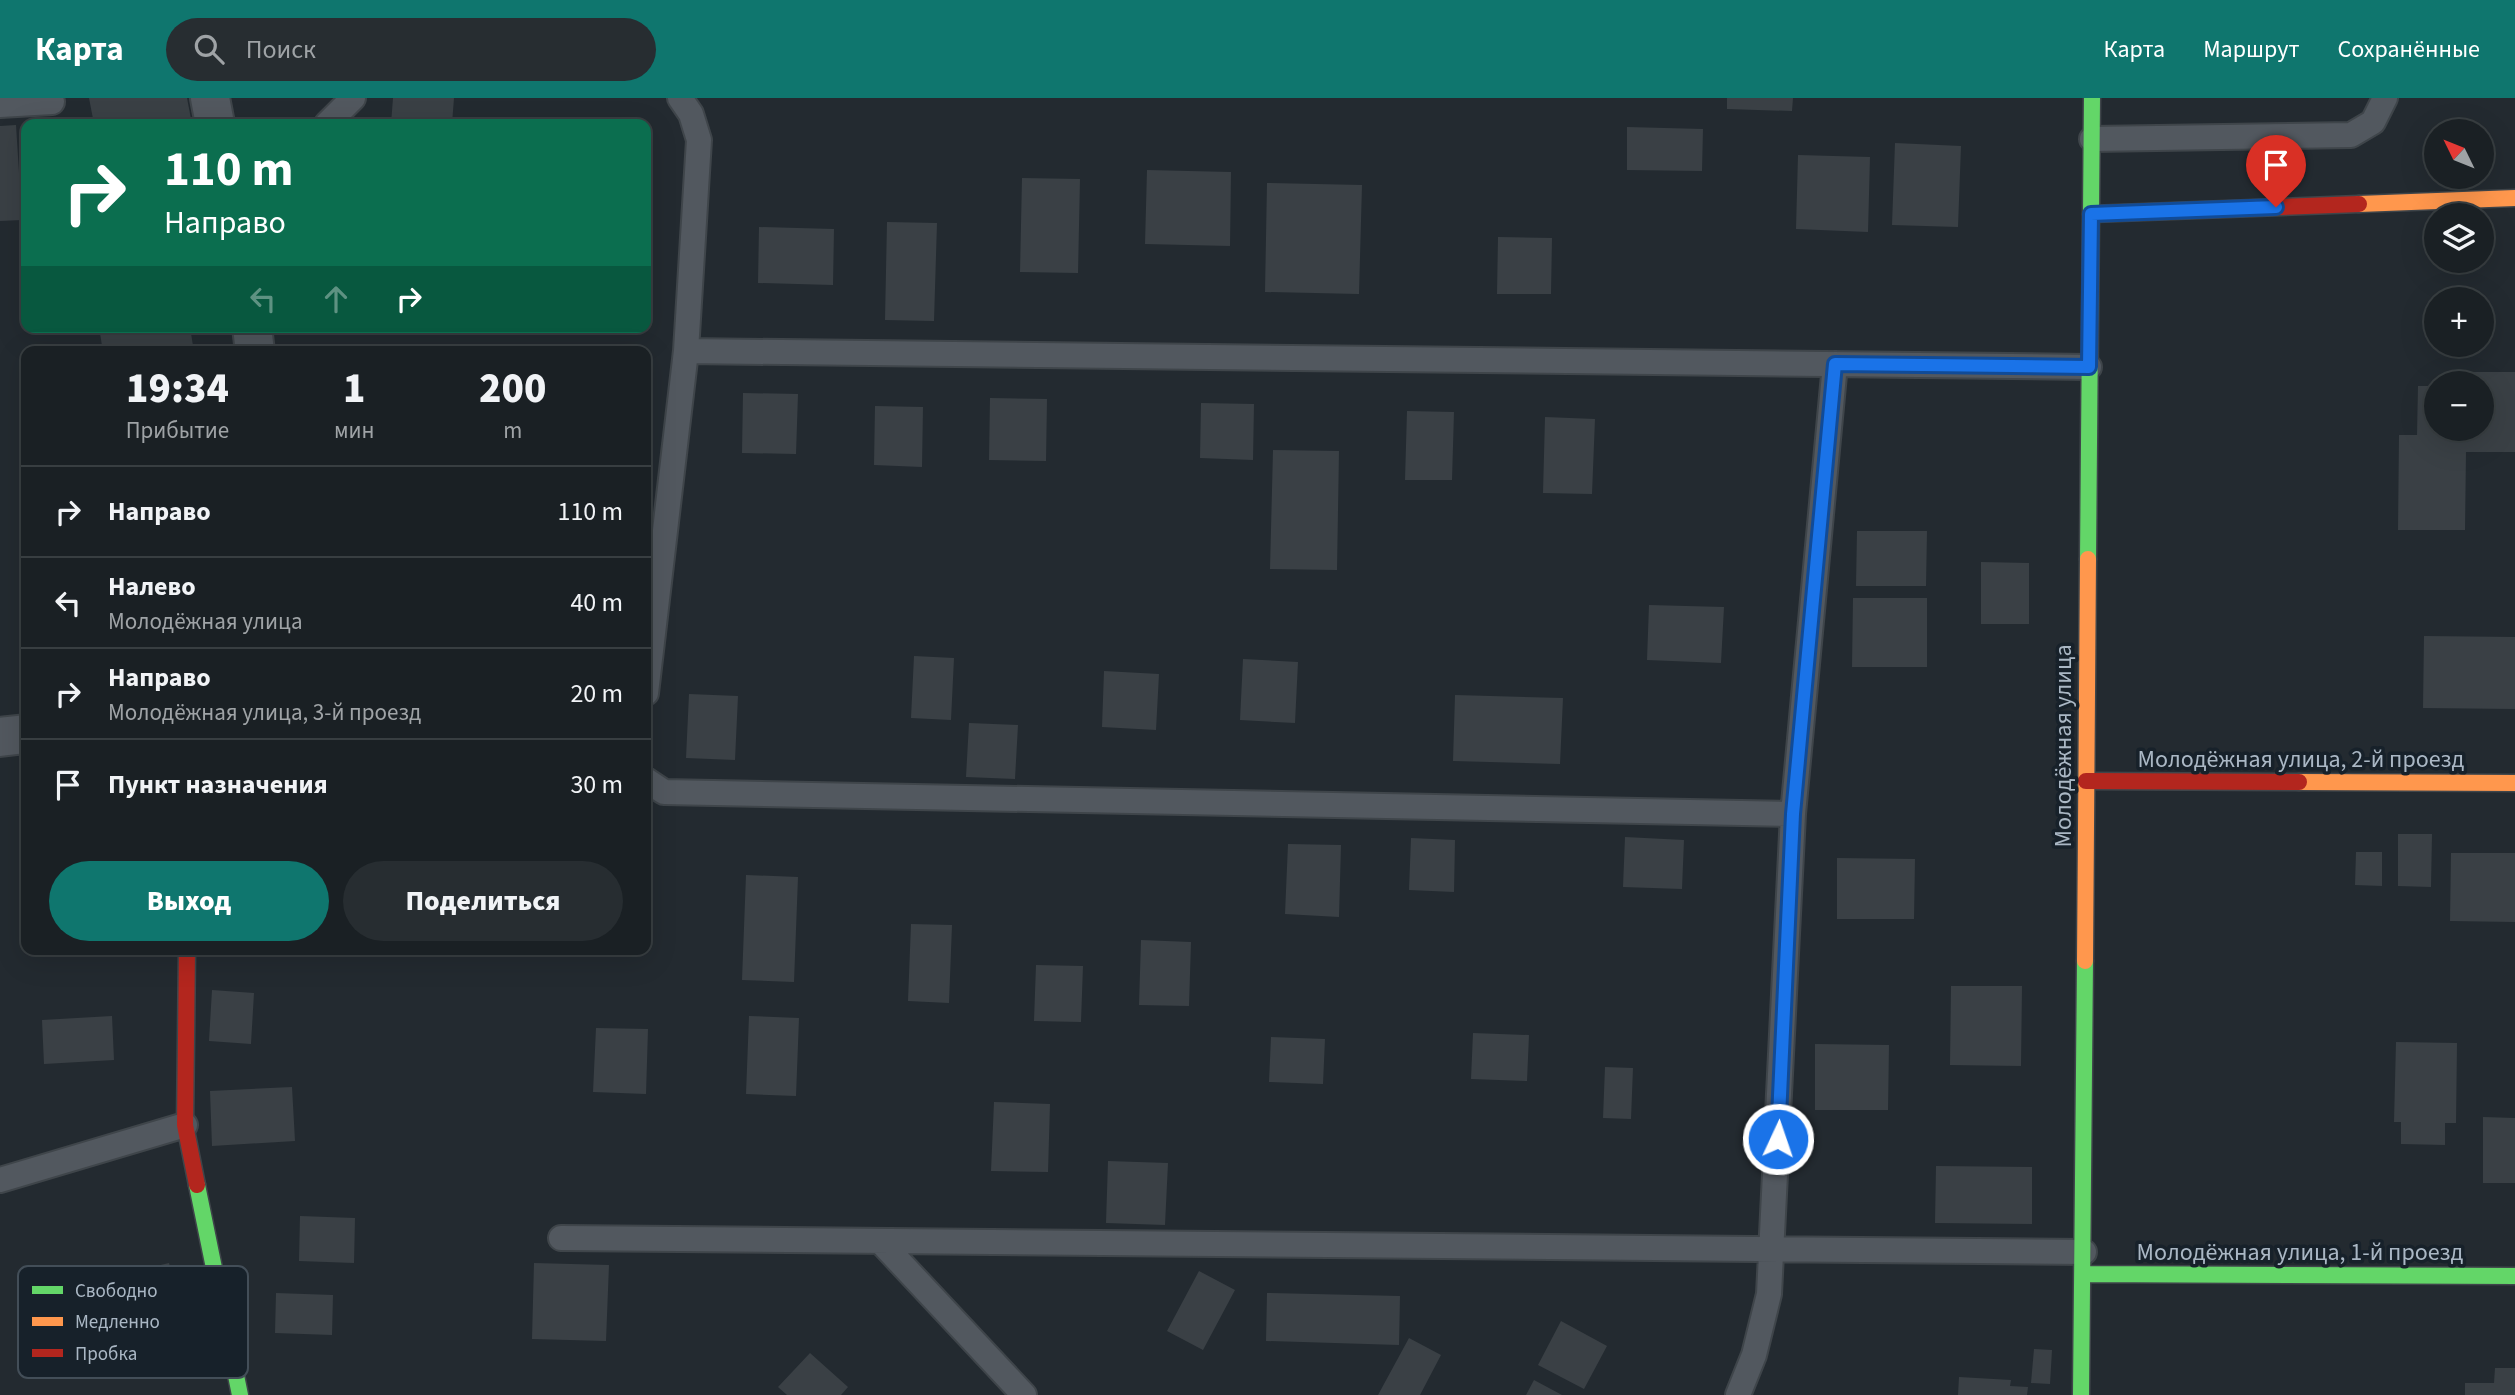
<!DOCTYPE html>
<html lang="ru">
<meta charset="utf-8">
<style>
:root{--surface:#1a2024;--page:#272d31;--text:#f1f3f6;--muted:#9fa3a6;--line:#383e41;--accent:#0f766e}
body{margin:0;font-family:"Source Sans 3",sans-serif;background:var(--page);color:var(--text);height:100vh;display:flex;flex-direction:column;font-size:26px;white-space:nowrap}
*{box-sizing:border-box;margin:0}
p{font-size:23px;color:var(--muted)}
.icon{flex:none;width:38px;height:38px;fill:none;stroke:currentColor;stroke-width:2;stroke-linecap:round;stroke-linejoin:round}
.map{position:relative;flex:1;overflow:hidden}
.details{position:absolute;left:21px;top:248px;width:630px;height:609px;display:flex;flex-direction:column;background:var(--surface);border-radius:14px;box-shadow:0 7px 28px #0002,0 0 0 2px var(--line)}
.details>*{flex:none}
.guide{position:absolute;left:21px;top:21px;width:630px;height:214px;border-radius:14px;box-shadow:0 7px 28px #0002,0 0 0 2px var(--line);background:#0b6e4f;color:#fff;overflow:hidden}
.needle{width:46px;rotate:313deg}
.tools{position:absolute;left:2424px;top:21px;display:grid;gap:14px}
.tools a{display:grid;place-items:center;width:70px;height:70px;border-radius:50%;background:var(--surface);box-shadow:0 7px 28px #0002,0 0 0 2px var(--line);font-size:35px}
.pin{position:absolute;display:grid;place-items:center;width:60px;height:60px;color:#fff;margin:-72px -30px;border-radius:50% 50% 50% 0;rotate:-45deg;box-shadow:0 0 7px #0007}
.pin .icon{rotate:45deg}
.me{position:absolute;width:77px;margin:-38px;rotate:3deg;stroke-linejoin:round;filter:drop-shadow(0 0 5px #0008)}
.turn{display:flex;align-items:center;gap:24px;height:147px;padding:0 28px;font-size:32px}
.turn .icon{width:91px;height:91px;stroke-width:2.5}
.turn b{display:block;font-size:49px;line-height:60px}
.lanes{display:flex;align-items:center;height:66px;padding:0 28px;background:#0003;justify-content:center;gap:35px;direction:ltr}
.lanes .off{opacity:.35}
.eta{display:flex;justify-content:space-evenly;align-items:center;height:119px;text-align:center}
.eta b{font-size:42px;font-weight:800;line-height:49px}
.primary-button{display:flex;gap:14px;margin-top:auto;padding:14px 28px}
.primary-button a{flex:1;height:80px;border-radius:42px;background:var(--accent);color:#fff;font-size:28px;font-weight:800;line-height:80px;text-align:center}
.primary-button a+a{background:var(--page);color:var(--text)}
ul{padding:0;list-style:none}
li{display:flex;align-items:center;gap:21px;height:91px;padding:0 28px;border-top:2px solid var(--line)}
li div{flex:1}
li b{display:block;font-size:26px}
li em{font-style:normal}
header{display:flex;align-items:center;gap:42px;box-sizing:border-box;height:98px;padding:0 35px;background:var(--accent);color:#fff}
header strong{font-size:33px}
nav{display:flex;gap:38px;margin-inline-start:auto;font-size:24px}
.search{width:490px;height:63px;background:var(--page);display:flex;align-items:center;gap:18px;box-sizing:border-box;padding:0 24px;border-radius:38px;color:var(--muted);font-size:26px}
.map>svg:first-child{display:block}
.building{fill:#3a4045}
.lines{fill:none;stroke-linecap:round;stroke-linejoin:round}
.lane-casing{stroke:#3f454a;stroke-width:28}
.street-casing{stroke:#3f454a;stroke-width:42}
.fast-casing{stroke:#3f454a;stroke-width:19}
.slow-casing{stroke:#3f454a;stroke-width:19}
.jam-casing{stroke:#3f454a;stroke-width:19}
.lane{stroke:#52585f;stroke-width:24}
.street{stroke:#52585f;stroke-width:38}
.fast{stroke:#63d668;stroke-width:16}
.slow{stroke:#ff974d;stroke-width:16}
.jam{stroke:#b3261e;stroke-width:16}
.route-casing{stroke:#114b97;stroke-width:18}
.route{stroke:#1a73e8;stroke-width:12}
.labels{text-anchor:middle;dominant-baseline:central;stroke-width:7;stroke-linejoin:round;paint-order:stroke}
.street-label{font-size:24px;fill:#aab7c4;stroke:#17212a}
.key{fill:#17212a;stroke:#434e58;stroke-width:2}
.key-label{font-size:19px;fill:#aab7c4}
</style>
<header>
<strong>Карта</strong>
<div class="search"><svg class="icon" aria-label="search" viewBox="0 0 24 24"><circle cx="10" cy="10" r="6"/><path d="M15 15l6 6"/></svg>Поиск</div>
<nav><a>Карта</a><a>Маршрут</a><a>Сохранённые</a></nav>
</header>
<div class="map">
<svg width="2515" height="1297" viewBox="0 0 2515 1297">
<rect width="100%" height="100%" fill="#232a30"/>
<!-- building -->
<path class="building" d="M89,0h98l5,26h-98z
M393,0h61l-2,26h-61z
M1727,0h66l-1,13 -65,-2z
M16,27l6,95 -22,1v-95z
M1627,29l76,2 -1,42 -75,-1z
M1895,45l66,3 -3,81 -66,-2z
M1798,57l72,2 -2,75 -72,-3z
M1147,72l84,2 -1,74 -85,-2z
M1022,80l58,1 -2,94 -58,-1z
M1267,85l95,2 -3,109 -94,-2z
M887,124l50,1 -3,98 -49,-1z
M759,129l75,2 -1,56 -75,-2z
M1498,139l54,1 -1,56h-54z
M99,229h91l4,25h-91z
M2449,274h66v80h-49l-1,78h-67l1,-95h18l1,-49h18v43h46v-46h-34z
M743,295l55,1 -2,60 -54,-1z
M990,300l57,1 -1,62 -57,-1z
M1201,305l53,1 -1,56 -53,-2z
M875,308l48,1 -1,60 -48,-2z
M1407,313l47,1 -2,68h-47z
M1545,319l50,2 -3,75 -49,-1z
M1273,352l66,1 -2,119 -67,-1z
M1857,433h70l-1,55h-70z
M1981,464l48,1v61h-48z
M1853,500h74v69h-75z
M1649,507l75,2 -3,56 -74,-3z
M2424,538l91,1v72l-92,-1z
M914,558l40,2 -3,62 -40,-2z
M1243,561l55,3 -3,61 -55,-3z
M1104,573l55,3 -3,56 -54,-3z
M689,596l49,2 -3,64 -49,-2z
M1455,597l108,3 -3,66 -107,-3z
M969,625l49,2 -3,54 -49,-2z
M2398,736h34l-1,53 -33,-1z
M1625,739l59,3 -2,49 -59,-2z
M1411,740l44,2 -1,52 -45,-2z
M1288,746l53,1 -2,72 -54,-3z
M2356,754h26v34l-27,-1z
M2451,755h64v69l-65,-1z
M1837,760l78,1 -1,60h-77z
M746,777l52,2 -4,105 -52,-2z
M911,826l41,1 -3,78 -41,-2z
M1141,842l50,2 -2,64 -50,-1z
M267,852h52v6z
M1036,867l47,1 -2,56 -47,-1z
M1951,888h71l-1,80 -71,-1z
M212,892l42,3 -3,51 -42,-3z
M112,918l2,44 -70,4 -2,-44z
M749,918l50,2 -3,78 -50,-2z
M596,930l52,1 -2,65 -53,-2z
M1473,935l56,2 -2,46 -56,-2z
M1271,939l54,2 -2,45 -54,-2z
M2396,944l61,1 -1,80h-11v22l-44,-1v-22h-7z
M1815,946l74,1 -1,65h-73z
M1605,969l28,1 -2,51 -28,-1z
M292,989l3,54 -83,5 -2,-55z
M994,1004l56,2 -2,68 -57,-1z
M2483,1019l32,1v65h-32z
M1108,1063l60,2 -3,62 -59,-2z
M1936,1068l96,1v57l-97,-1z
M300,1118l55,2 -1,45 -55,-2z
M169,1165l11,43 -63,14 -10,-42z
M534,1165l75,2 -3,76 -74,-2z
M1199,1173l36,19 -32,60 -36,-19z
M276,1195l57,2 -1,40 -57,-2z
M1267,1195l133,3 -1,49 -133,-4z
M1561,1223l46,25 -23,43 -46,-24z
M1409,1240l32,17 -21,40h-42z
M2034,1251l18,1 -2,34 -19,-1z
M810,1255l38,34 -7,8h-54l-9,-8z
M2495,1270h20v27h-50v-12h29z
M1959,1279l52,3 -1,6 18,1 -1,8h-69z
M1534,1282l28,15h-36z"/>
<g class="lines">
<defs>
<path id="lane" d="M0,7l52,-3
M327,26l26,-26
M2092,41l259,-4 22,-13 12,-24
M686,253l1403,16
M646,595l40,-342 13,-211 -8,-26 -11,-16
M646,682l18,12 1129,22
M0,1082l185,-55
M561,1140l1523,14
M880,1143l144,154
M1738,1297l16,-40 15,-61 24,-480 42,-450"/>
<path id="street" d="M210,0l5,26
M252,229l3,25
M0,639l26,-3"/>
<path id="fast" d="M2088,461l4,-461
M197,1087l43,210
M2084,1176l431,2
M2081,1297l4,-434"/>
<path id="slow" d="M2359,106l156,-6
M2299,684l216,1
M2085,863l3,-402"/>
<path id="jam" d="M2091,116l268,-10
M2086,683l213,1
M187,852l-2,175 12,60"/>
</defs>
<!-- lane casing -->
<use href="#lane" class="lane-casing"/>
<!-- street casing -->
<use href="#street" class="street-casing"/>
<!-- fast casing -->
<use href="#fast" class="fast-casing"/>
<!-- slow casing -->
<use href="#slow" class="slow-casing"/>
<!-- jam casing -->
<use href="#jam" class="jam-casing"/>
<!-- lane -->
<use href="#lane" class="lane"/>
<!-- street -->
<use href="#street" class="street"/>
<!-- fast -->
<use href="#fast" class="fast"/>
<!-- slow -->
<use href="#slow" class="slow"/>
<!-- jam -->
<use href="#jam" class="jam"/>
</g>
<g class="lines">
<defs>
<path id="route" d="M1778,1041l15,-325 42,-450 254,3 2,-153 185,-7"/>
</defs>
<!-- route casing -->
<use href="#route" class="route-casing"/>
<!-- route -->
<use href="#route" class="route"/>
</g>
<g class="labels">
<!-- street labels -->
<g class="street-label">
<text transform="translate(2063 648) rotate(-90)">Молодёжная улица</text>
<text x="2301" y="661">Молодёжная улица, 2-й проезд</text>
<text x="2300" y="1154">Молодёжная улица, 1-й проезд</text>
</g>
</g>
<!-- legend -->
<rect x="18" y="1168" width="230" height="112" rx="10" class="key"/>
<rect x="32" y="1188" width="31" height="8" fill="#63d668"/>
<rect x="32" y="1219" width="31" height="9" fill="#ff974d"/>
<rect x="32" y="1251" width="31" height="8" fill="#b3261e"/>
<g class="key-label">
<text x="75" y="1199">Свободно</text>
<text x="75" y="1230">Медленно</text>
<text x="75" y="1262">Пробка</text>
</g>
</svg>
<div class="tools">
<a><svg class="needle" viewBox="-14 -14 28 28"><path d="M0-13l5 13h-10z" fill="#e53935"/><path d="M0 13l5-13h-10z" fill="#9fa3a6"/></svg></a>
<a><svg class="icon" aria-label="layers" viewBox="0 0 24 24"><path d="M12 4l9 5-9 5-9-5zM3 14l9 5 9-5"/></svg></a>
<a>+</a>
<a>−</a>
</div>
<div class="pin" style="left:2276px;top:109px;background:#d93025"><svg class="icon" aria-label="arrive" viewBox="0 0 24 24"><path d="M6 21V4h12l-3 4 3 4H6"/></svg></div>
<svg class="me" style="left:1778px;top:1041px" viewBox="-20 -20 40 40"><circle r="17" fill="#1a73e8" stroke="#fff" stroke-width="3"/><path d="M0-11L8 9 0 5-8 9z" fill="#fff"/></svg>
<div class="guide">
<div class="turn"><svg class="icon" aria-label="right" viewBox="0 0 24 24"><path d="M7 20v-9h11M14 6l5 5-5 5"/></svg><div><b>110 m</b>Направо</div></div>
<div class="lanes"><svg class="icon off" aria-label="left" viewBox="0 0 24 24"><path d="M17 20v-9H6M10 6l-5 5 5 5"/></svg><svg class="icon off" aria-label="ahead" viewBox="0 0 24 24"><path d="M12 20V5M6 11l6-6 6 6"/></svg><svg class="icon" aria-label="right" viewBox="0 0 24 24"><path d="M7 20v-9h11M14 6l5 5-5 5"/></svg></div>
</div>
<section class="details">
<div class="eta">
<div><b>19:34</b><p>Прибытие</p></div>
<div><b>1</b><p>мин</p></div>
<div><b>200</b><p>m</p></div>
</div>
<ul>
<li><svg class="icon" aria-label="right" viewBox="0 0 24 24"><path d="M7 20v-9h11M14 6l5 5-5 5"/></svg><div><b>Направо</b></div><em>110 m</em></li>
<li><svg class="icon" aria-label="left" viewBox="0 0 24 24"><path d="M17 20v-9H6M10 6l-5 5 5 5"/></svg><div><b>Налево</b><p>Молодёжная улица</p></div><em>40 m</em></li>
<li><svg class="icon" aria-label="right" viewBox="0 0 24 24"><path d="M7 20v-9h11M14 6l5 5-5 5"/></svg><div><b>Направо</b><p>Молодёжная улица, 3-й проезд</p></div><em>20 m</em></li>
<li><svg class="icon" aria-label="arrive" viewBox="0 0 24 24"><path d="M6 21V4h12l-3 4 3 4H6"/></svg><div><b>Пункт назначения</b></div><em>30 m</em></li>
</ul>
<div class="primary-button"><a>Выход</a><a>Поделиться</a></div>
</section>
</div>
